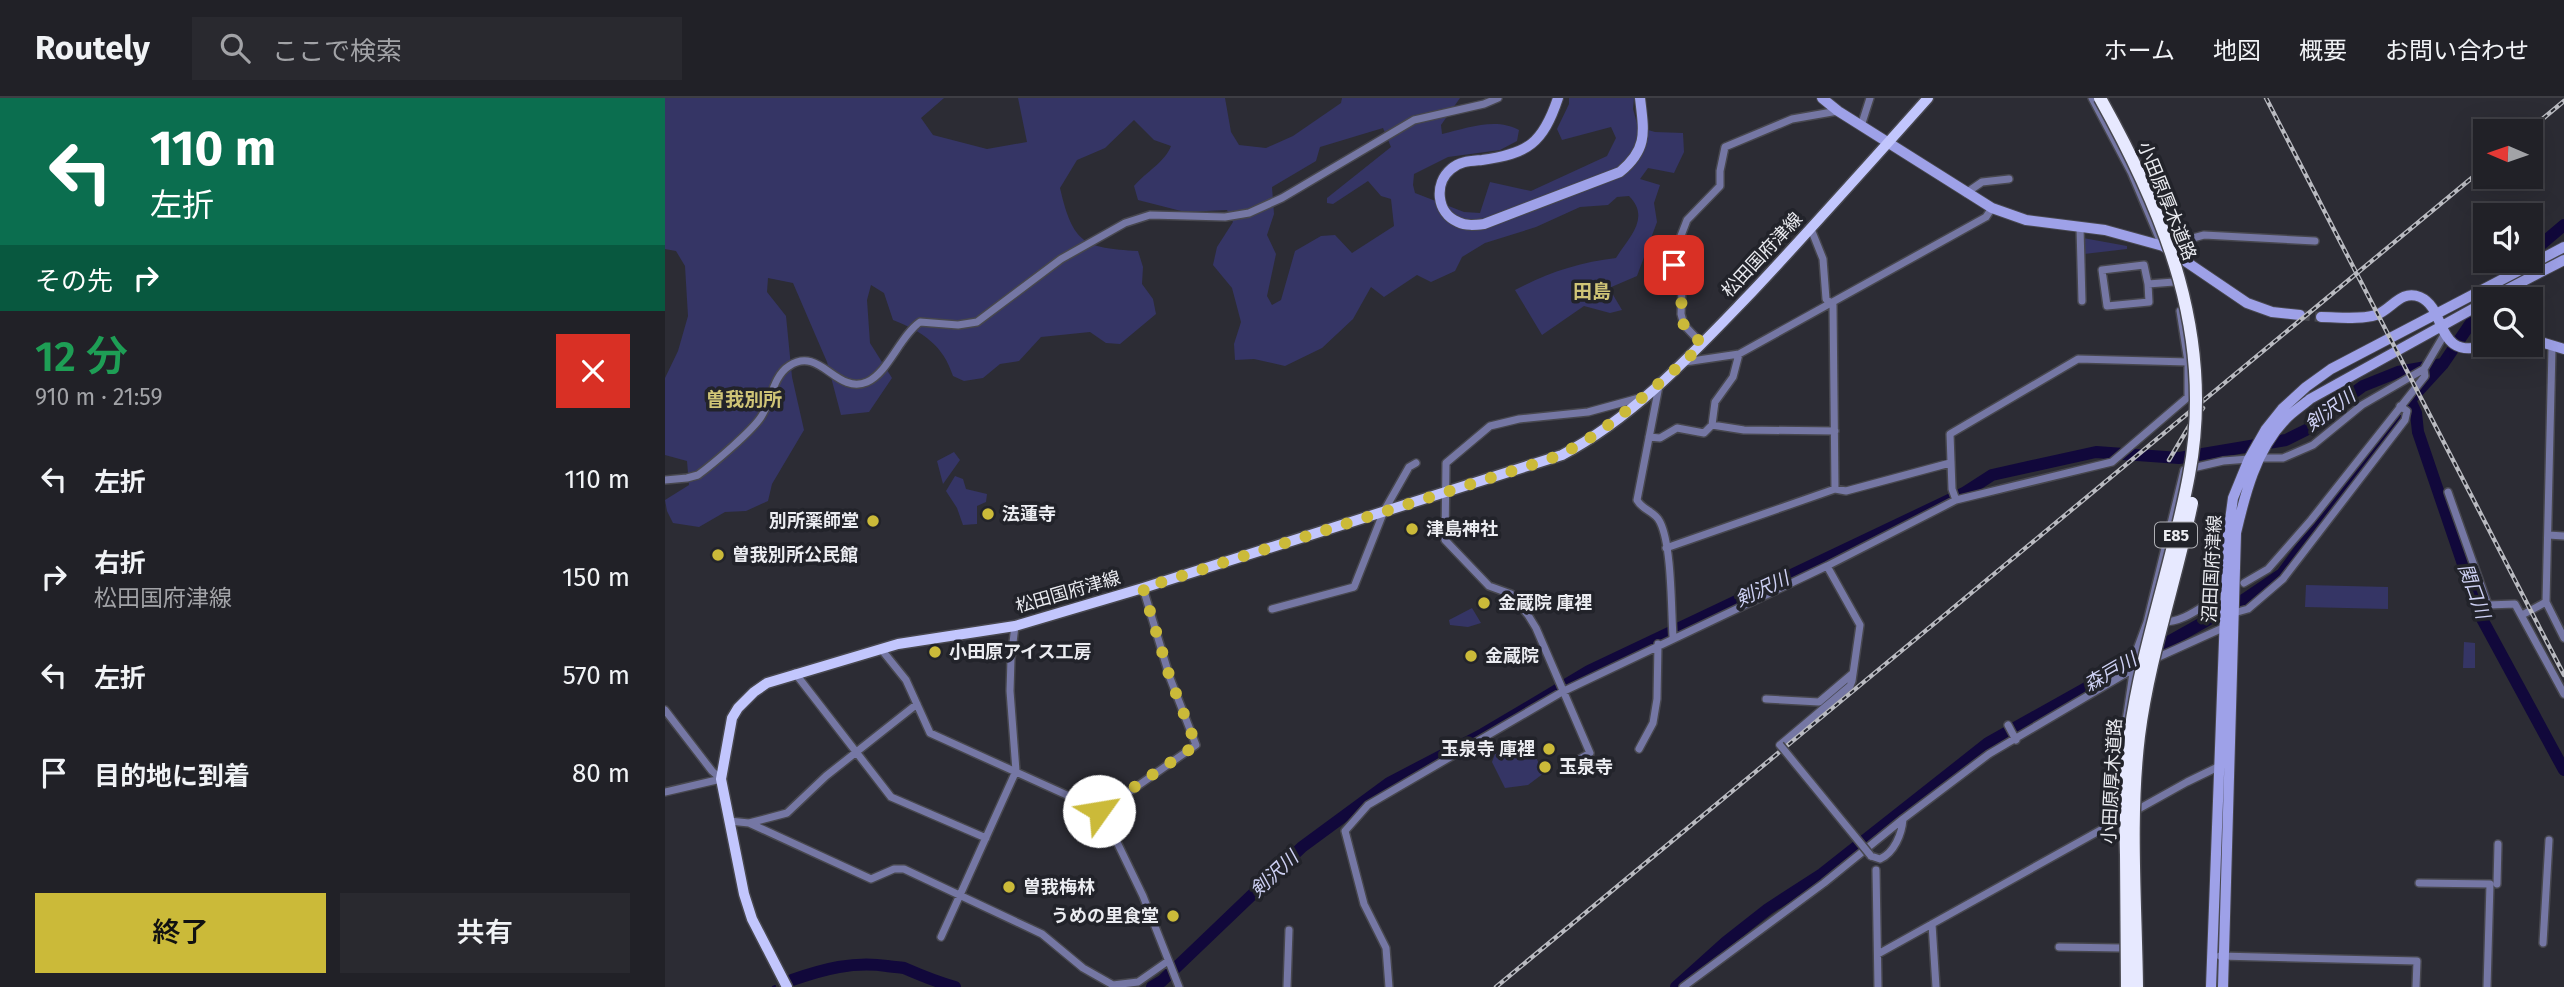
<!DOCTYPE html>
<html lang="ja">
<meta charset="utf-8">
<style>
:root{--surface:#212127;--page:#29292f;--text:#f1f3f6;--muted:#a2a3a7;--line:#3e3e44;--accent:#cbba39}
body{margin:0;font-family:"Fira Sans","Noto Sans JP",sans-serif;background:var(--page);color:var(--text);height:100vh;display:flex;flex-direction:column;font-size:26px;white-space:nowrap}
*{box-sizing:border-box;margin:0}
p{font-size:23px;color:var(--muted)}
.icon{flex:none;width:38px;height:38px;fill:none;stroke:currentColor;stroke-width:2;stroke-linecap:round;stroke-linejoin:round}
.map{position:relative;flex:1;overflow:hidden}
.panel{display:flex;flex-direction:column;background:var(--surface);width:665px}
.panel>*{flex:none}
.guide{background:#0b6e4f;color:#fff;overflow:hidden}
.needle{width:46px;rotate:272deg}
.controls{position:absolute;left:1808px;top:21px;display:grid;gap:14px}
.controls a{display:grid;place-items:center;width:70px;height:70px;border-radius:0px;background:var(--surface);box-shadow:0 7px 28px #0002,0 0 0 2px var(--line);font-size:35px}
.pin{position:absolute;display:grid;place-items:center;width:60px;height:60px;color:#fff;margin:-30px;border-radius:14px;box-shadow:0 4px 10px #0006}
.me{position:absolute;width:77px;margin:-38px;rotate:58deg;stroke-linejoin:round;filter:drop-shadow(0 0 5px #0008)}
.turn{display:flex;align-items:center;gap:24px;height:147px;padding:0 35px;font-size:32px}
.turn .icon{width:91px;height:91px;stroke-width:2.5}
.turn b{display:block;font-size:49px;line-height:60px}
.then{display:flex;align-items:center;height:66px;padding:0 35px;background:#0003;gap:14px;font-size:26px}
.round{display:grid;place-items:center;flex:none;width:74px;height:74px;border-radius:0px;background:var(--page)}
.head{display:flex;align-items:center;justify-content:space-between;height:119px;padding:0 35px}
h1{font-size:42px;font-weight:600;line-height:52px;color:#1e9e55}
.cta{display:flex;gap:14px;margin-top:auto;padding:14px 35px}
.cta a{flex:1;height:80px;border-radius:0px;background:var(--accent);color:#111;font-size:28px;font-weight:600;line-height:80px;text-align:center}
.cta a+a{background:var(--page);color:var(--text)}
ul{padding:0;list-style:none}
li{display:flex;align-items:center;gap:21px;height:98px;padding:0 35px}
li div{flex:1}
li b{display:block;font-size:26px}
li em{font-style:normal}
header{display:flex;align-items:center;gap:42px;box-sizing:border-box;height:98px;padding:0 35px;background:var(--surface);border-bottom:2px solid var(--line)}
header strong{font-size:33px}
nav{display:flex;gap:38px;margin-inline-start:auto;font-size:24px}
.search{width:490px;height:63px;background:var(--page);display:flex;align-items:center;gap:18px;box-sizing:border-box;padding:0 24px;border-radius:0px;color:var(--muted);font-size:26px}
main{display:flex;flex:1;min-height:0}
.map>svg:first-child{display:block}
.green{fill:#353565;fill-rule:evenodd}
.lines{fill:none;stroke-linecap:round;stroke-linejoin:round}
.stream{stroke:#11083b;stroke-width:2}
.river{stroke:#11083b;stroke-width:12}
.secondary-tunnel{stroke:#494950;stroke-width:10;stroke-dasharray:10 5;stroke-linecap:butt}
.street-casing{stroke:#47474e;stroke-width:10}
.secondary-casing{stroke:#47474e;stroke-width:12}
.primary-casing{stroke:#47474e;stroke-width:13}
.street{stroke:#7577a4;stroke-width:7}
.secondary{stroke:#9ea1e8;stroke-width:10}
.primary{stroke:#c2c6fd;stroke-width:10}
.rail-casing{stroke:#b9bac0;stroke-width:4.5}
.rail{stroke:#22232a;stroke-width:2;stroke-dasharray:5;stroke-linecap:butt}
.street-bridge-casing{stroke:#47474e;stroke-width:10;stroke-linecap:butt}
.highway-bridge-casing{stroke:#47474e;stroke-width:15;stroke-linecap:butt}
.street-bridge{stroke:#7577a4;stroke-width:7}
.highway-bridge{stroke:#e7e9ff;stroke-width:12}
.route{stroke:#cbba39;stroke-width:12;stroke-dasharray:0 21.6}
.poi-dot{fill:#cbba39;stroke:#22232a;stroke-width:2.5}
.labels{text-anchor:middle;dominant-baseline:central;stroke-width:7;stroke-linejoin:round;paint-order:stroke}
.shield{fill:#22232a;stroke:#afb0b5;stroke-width:2}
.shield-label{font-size:16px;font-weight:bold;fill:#ebecf1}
.street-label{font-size:18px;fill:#ebecf1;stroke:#22232a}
.poi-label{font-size:18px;font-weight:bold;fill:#ebecf1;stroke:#22232a;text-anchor:start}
.neighbourhood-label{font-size:19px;font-weight:bold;fill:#d0c577;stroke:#22232a}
.water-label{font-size:19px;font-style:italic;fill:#ced1f4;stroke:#22232a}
</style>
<header>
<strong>Routely</strong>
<div class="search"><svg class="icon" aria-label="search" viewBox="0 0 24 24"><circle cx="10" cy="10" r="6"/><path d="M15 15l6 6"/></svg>ここで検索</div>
<nav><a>ホーム</a><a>地図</a><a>概要</a><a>お問い合わせ</a></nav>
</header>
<main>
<section class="panel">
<div class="guide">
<div class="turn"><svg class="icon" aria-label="left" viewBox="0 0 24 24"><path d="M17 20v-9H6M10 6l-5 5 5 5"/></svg><div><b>110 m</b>左折</div></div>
<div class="then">その先<svg class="icon" aria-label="right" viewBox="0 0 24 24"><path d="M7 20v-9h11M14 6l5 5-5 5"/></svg></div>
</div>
<div class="head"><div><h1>12 分</h1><p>910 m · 21:59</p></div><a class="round" style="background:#d93025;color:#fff"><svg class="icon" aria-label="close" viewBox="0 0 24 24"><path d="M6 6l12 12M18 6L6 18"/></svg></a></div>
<ul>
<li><svg class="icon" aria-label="left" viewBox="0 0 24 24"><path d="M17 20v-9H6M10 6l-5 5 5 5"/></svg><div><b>左折</b></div><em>110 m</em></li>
<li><svg class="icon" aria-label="right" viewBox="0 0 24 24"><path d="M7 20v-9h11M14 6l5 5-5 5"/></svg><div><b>右折</b><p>松田国府津線</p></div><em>150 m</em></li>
<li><svg class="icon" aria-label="left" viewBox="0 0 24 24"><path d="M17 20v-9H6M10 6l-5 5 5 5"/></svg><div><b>左折</b></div><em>570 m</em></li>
<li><svg class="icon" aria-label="arrive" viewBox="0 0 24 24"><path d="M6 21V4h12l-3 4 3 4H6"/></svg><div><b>目的地に到着</b></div><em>80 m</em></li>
</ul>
<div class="cta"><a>終了</a><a>共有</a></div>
</section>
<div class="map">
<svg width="1899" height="889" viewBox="0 0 1899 889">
<rect width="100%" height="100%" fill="#2c2c34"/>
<!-- green -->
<path class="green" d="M0,0h279l-23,20 12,17 54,14 40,-7 -9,-44h207l6,34 8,13 27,3 27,-12 48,-33 1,-5h118l-19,27 1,9c25,-6 54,-17 77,-4l-2,11 -17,9 -52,7 -34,17 -1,11 2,8 49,19 16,1 10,-31 41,9 76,-35 9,-18 -5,-11 -49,13 -5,-11 12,-25v-6h65l-1,11 5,18 17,5 28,1 1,19 -10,21 -26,-5 -8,11 20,6 -6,18 3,19 -20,54 -28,12 13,22 -12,3 -26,-7 -42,29 -27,-45c32,-17 65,-28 101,-32 13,-21 35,-40 13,-62l-12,1 -9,8 -28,2 -44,20 -51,16 -23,14 -7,14 -24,11 -14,-7 -33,22 -13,-10 -18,32 -31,29 -37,18 -31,-7 -19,1 -1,-16 7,-22 -9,-34 -19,-23 4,-18 16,-25 -6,-12 -42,2 -47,-12 -4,-14c12,-14 31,-24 37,-40l-17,-6 -20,-20 -29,28 -28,12 -17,28c13,56 24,60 78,63l5,16 -1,17 11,15 3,15 -36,30 -14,-1 -16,-11 -49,5 -22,24 -19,3 -17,14 -19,3 -11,-5c-10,-31 -30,-44 -60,-56l-9,-27 -13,-8 -4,15 3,43 22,35 -23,34 -28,3 -14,-53 -34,-79 -25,-5 -1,14 19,24 6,61 12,53 -32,54 -4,17 -22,10 -21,1 -26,15 -26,-4 -6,-12 -2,-11 24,-15 -2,-24 -22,-6v-77l13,-27 10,-35 -3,-50 -9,-15 -11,-2zM718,30l8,19 -64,51v5l6,1 35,-23 13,15 10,3 3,27 -42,27 -17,-18 -14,1 -26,15 -14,49 -9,5 -5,-9 9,-42 -9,-19 7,-21 -2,-27 44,-26 4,-14z
M1418,140l44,8v3l-43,5z
M289,354l6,8 -17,24 -6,-23z
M290,378l8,3 3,10 21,5 -1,8 -9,4v18l-14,1 -6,-17 -11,-17z
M1641,487l82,2v22l-83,-2z
M807,510l9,15 -13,4 -18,-2 -1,-5z
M1799,544l11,1v25h-12z
M861,640l18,35 -16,12 -23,3 -13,-26 3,-8z"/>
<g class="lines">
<!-- stream -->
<path class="stream" d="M108,889l2,-1"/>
<!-- river -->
<path class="river" d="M1866,155l33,-28
M1822,201l36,-38
M1745,302l6,13 2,19 63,185 83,153
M127,882c32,-11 61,-19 95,-14 5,1 12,1 17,2 16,7 33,14 51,19
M487,889l10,-6 140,-134 87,-64 94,-49 106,-63 375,-178 28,-18 104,-23 83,6 107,-18 28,-14 12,-13 37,-27 35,-14 45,-8
M1011,889l50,-45 42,-33 54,-35 166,-131 257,-144 37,-25 128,-174 33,-36 42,-62"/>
<!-- secondary-tunnel -->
<path class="secondary-tunnel" d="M1635,217l21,2"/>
<defs>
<path id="street" d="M1427,0l39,74 30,71
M1196,28l9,-28
M1301,95l16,-11 27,-3
M1415,130l2,73
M1146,131l12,30 3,40 7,6 2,184
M1502,147l37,-10 111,6
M1483,186l-4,-19 -42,5 5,36 42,-4 -1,-18 26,-2
M1037,246l-18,-19 -3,-11 1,-24 -8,-25v-11l13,-34 33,-34v-15l5,-24 67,-28 46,-8
M1887,250l-6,254 18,36
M1020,264l54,-8 247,-137 6,-9
M994,288l-22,114c6,11 18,11 23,22 12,24 11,86 13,115
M1047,327l3,-23 18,-25 6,-23
M984,339l11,1 17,-10 27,5 8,-8 32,5 91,1
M1594,360h24l30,-13 49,-40 62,-36 20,-34
M0,382l22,-2 11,-3c15,-11 53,-43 63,-58 10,-15 12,-41 28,-51 31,-21 47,29 78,16 21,-9 33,-46 53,-60l38,3 19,-3 84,-63 64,-36 25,-8 75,2 24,-4 33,-15 132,-78 70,-16 14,-6
M1783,394l40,113 27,-1 49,90
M1291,402l-4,-11 -2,-55 128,-75 110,3
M1883,437l16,1
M1001,450l169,-59 11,2 104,-28
M1579,485l24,-14 43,-49 114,-144 -1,-7
M607,511l82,-22 30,-76 25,-44 7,-4
M1569,515l14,-4 35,-30 122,-159 2,-9 -7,-5
M1857,517l24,-13
M1496,524c20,1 36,-12 52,-22
M216,551l25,31 24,53 172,78 41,85 36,91
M1487,562l73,-33
M130,575l96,124 95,41
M1101,601l53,3 33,-28
M0,612l47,61 9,8 -56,13
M1461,623l10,-69 11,-30 37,-152 39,-9 26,-2
M1343,627l8,15
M1115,647l70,-59 2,-5 8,-56 -33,-59
M974,651l14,-26 4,-24 1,-55
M904,667l21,-12 -54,-125 -8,-13 -17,-21 -22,-8 -44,-46 1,-77 44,-37 29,-7 69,-7 55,-15
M1455,709l-3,-16 1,-37 5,-14
M437,713l94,-66 -26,-67 -27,-90
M64,723l20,2 122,56 23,-10h10l138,65 41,34 30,17 25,-3 30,-21
M84,725l38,-10 39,-37 91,-72
M1206,758l9,3c14,-6 22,-25 23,-40l86,-65 146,-86
M1211,772l2,117
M1754,785l71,1 -3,103
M1832,786l1,-40
M1267,826l4,63
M276,839l75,-166 -6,-80 1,-32 4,-33
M1878,845l6,-103
M1394,849l62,1
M1213,856l309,-172 33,-16
M1555,858l197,5 -1,26
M622,889l2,-57
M724,889l-3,-39 -22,-44 -19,-73 23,-26 194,-113 265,-126 129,-66 156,-38 76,-65v-35l-8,-51
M1018,889l141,-104 79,-64"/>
<path id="secondary" d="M893,0c-15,45 -30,56 -76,62 -11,1 -22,1 -31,9 -17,14 -15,44 7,53 8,4 17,3 26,2l136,-52c28,-23 24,-40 20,-74
M1157,0l16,13 154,97 34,12 79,10 58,16 84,57 25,9 28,3
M1824,201l75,-39
M1656,219c17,0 39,3 55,-2 16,-6 25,-26 44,-18 28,12 14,65 67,48
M1866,241l33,10
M1546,889l17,-452 5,-37 16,-39 17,-30 16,-20 24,-22 25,-18 233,-122
M1558,889l13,-454c9,-39 20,-83 49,-113 7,-8 17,-14 25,-21l175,-97"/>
<path id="primary" d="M122,889l-35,-68 -8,-25 -23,-115 11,-61 6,-10 16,-16 13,-9 131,-39 117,-18 128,-38 419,-133c74,-39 133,-104 190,-163 60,-64 118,-129 176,-194"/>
</defs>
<!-- street casing -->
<use href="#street" class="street-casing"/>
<!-- secondary casing -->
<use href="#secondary" class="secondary-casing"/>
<!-- primary casing -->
<use href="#primary" class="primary-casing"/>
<!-- street -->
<use href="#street" class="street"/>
<!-- secondary -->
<use href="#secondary" class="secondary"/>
<!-- primary -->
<use href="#primary" class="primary"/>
<defs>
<path id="rail" d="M1601,0l298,577
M1863,33l36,-30
M1504,362l22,-37 12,-15
M831,889l989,-820"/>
</defs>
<!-- rail casing -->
<use href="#rail" class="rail-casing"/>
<!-- rail -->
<use href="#rail" class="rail"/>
<defs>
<path id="street-bridge" d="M1115,647l91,111"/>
<path id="highway-bridge" d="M1435,0c66,118 115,239 89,377 -16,87 -47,171 -59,258 -6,40 -5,81 -4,122 0,44 1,88 1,132
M1472,889c-1,-83 -8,-168 2,-251 10,-79 37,-155 53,-233"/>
</defs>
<!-- street-bridge casing -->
<use href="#street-bridge" class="street-bridge-casing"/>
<!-- highway-bridge casing -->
<use href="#highway-bridge" class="highway-bridge-casing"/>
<!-- street-bridge -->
<use href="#street-bridge" class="street-bridge"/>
<!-- highway-bridge -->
<use href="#highway-bridge" class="highway-bridge"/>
</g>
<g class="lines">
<!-- route -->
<path class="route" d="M434,713l97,-66 -26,-67 -27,-90 401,-127c44,-16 78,-46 113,-76 16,-14 31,-26 45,-41l-18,-18 -3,-12 1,-24 -8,-25"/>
</g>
<!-- markers -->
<g class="poi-dot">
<circle cx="323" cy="416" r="7"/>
<circle cx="208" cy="423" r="7"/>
<circle cx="747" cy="431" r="7"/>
<circle cx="53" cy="457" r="7"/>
<circle cx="819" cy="505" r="7"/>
<circle cx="270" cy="554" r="7"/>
<circle cx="806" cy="558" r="7"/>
<circle cx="884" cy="651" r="7"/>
<circle cx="880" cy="669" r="7"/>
<circle cx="344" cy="789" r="7"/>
<circle cx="508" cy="818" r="7"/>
</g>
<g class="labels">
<!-- shield labels -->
<rect class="shield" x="1490" y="424.5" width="42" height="25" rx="5"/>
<g class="shield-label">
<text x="1511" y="437">E85</text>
</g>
<!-- street labels -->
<g class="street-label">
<text transform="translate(1502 103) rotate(68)">小田原厚木道路</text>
<text transform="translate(1097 157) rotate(-47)">松田国府津線</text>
<text transform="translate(1547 471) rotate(-87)">沼田国府津線</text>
<text transform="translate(403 494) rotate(-16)">松田国府津線</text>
<text transform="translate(1447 683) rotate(-87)">小田原厚木道路</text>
</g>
<!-- poi labels -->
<g class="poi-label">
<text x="337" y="416">法蓮寺</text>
<text x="194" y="423" text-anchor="end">別所薬師堂</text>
<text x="761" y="431">津島神社</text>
<text x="67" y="457">曽我別所公民館</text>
<text x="833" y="505">金蔵院 庫裡</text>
<text x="284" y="554">小田原アイス工房</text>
<text x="820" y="558">金蔵院</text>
<text x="870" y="651" text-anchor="end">玉泉寺 庫裡</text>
<text x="894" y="669">玉泉寺</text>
<text x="358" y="789">曽我梅林</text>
<text x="494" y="818" text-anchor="end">うめの里食堂</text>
</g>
<!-- neighbourhood labels -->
<g class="neighbourhood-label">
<text x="927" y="193">田島</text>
<text x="79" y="301">曽我別所</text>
</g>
<!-- water labels -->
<g class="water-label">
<text transform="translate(1665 312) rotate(-36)">剣沢川</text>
<text transform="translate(1097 491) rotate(-25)">剣沢川</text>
<text transform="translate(1809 493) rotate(70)">関口川</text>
<text transform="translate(1445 574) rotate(-30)">森戸川</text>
<text transform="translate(609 776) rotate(-43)">剣沢川</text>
</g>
</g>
</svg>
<div class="controls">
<a><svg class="needle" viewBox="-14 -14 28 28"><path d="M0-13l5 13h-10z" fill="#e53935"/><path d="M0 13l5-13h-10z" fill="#a2a3a7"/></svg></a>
<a><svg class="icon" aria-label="sound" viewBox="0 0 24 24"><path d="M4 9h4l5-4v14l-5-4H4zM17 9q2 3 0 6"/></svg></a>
<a><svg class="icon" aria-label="search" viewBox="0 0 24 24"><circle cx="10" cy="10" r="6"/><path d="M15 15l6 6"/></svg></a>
</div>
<div class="pin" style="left:1009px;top:167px;background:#d93025"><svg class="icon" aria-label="arrive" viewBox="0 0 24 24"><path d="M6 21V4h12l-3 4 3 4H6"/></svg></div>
<svg class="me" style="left:434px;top:713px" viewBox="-20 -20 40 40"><circle r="19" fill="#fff"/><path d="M0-13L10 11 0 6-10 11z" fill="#cbba39"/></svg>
</div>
</main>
